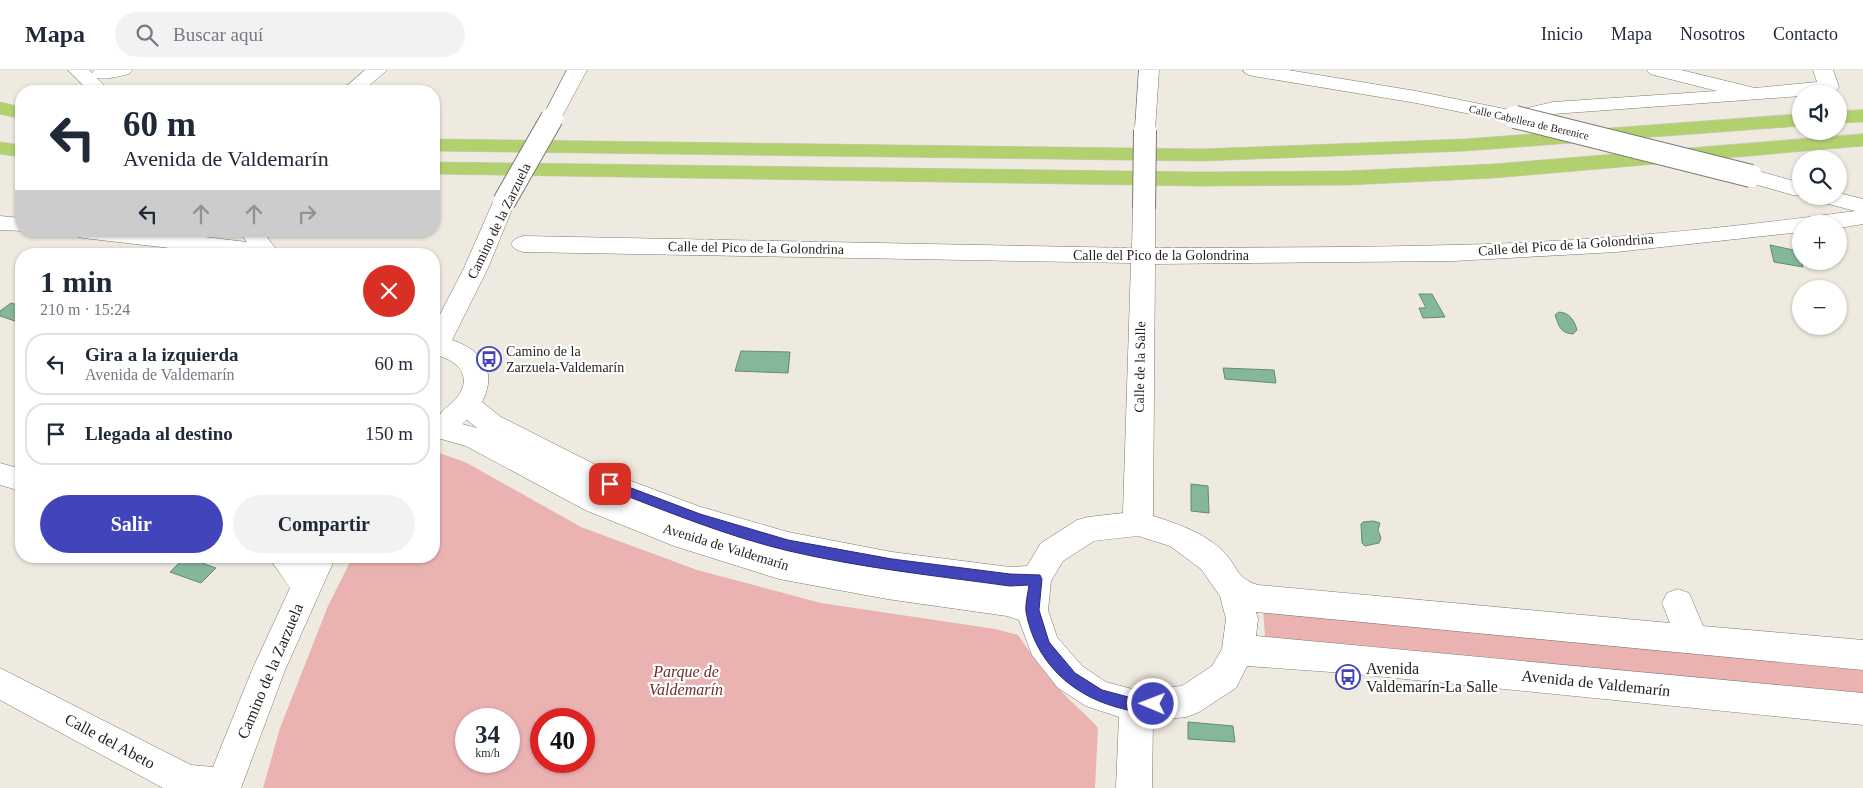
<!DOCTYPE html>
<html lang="es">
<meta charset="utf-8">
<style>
:root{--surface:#fff;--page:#f2f2f3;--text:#1f2937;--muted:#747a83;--line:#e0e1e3;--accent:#4244b9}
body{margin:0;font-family:Georgia,serif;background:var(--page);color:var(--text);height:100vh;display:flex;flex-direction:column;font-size:19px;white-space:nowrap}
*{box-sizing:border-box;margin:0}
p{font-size:16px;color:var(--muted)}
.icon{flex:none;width:28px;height:28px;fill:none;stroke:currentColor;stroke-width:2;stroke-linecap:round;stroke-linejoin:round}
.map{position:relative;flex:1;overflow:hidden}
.panel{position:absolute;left:15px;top:178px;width:425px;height:315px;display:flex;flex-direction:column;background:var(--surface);border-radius:20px;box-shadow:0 1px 4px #0004}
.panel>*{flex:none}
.banner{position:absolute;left:15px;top:15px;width:425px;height:152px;border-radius:20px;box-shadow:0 1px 4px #0004;background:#fff;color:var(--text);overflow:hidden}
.tools{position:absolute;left:1792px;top:15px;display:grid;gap:10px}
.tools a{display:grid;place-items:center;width:55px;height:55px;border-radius:50%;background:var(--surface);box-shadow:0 1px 4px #0004;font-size:25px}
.speed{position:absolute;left:455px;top:638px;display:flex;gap:10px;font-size:25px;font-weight:700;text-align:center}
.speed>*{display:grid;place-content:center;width:65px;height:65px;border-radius:50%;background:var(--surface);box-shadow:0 1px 4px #0004;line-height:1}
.speed small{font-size:12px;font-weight:400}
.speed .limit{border:8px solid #d22;background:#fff;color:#111}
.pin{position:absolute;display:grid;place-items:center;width:42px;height:42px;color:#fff;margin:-21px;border-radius:10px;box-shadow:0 2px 8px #0006}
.me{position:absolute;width:55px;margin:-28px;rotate:271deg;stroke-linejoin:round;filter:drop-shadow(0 0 4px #0008)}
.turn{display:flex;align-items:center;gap:18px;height:105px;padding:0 25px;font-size:22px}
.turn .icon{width:65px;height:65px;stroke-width:2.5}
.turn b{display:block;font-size:35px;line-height:42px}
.lanes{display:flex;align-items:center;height:48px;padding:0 25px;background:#0003;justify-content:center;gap:25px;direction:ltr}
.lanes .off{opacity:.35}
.round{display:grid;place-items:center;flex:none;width:52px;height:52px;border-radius:26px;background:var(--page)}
.headline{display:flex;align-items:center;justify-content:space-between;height:85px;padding:0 25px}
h1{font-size:30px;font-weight:700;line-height:38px}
.cta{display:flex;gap:10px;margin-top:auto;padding:10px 25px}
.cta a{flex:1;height:58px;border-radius:30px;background:var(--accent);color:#fff;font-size:20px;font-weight:700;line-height:58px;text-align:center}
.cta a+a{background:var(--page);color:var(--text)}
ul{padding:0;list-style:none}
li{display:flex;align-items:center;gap:15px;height:62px;margin:0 10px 8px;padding:0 15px;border:2px solid var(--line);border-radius:20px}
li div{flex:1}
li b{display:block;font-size:19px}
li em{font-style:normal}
header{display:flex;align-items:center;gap:30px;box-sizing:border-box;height:70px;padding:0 25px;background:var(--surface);border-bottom:1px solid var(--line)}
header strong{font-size:24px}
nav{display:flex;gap:28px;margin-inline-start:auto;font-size:18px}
.search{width:350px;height:45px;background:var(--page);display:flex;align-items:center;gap:12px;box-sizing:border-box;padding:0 18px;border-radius:28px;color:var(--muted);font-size:19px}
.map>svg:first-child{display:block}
.green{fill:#ebb2b2;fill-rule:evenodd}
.water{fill:#85b799;stroke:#678974}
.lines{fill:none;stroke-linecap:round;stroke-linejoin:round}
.minor-casing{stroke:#7b786f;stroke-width:1}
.highway-casing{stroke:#cac9c9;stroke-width:1}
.minor{fill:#fff;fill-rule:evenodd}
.highway{fill:#b3d06f;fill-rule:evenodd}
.minor-bridge-casing{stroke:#7b786f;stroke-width:24;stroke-linecap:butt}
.minor-bridge{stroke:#fff;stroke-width:22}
.route{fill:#4244b9;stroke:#2b2c78}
.labels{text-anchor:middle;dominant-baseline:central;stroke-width:4.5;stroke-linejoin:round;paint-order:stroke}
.far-street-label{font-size:11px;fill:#211f1c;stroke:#fff}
.street-label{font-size:14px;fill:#211f1c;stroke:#fff}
.poi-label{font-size:14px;fill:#211f1c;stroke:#fff;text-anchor:start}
.near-poi-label{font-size:16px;fill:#211f1c;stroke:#fff;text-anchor:start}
.near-street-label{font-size:16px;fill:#211f1c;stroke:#fff}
.near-park-label{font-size:16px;font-style:italic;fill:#712b2f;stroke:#fff}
</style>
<header>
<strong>Mapa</strong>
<div class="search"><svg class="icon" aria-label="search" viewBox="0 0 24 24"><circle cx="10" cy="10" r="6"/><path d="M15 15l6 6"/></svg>Buscar aquí</div>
<nav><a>Inicio</a><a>Mapa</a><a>Nosotros</a><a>Contacto</a></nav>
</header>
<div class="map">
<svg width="1863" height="718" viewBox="0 0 1863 718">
<rect width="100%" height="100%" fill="#eeeae0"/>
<!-- green -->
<path class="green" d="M434,381l33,12 114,64 116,43 124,33 174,26 23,6c14,20 27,39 44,57 12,13 25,23 36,36l-3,60h-832l17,-60 48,-122 25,-50h81zM466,649h43v42h-43zM541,649h43v42h-43z
M1263,539l600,58v29l-598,-59z"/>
<!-- water -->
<path class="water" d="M1770,175l28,6 5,16 -29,-5z
M1419,224h13l13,23 -22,1 -4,-10h7z
M11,233l10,3v17l-21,-7v-5z
M1559,242c11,1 15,8 18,18l-4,4c-13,-1 -14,-8 -18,-19z
M741,281l49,1 -2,21 -53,-2z
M1223,298l51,2 2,13 -51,-4z
M1191,414l17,2 1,27 -18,-2z
M1373,451l7,2 -2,7 3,8 -2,5 -14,3 -3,-3 -1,-19 2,-2z
M185,487l31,11 -15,15 -31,-11z
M1188,652l45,4 2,16 -47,-3z"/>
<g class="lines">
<defs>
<path id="minor" d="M68,0h21l3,3 2,-3h38l-3,4c-10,2 -22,6 -32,4l13,13h-21z
M365,0h22l-24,21h-22z
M567,0h20l-28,52 -7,2 -7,-2 -3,-4z
M1139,0h20l-4,60 -3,4 -7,2 -7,-2 -3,-4z
M1243,0h45l128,21 99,20 38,-9 164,-11 -67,-17 -3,-4h34l74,18 62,-6 -4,-12h20l6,17 -3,4 -35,3v2l-248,18 -38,9 -99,-20 -163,-27 -7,-2z
M1751,99l50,14v13h2l-10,-1 -50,-14 -3,-5 3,-5z
M1839,123l24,6v25l-24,4v-4h-38v8l-185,20 -162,9 -299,3 -2,252c25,8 50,16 70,35 15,15 12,27 35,34l412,38 -8,-20 5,-10 11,-4 11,4 14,33 160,14v30l-607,-58 2,7 -2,17 607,57v32l-518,-52 -98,-7 -11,22 -37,24 -12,5 -34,3 -1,68h-36l3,-71 -33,-11 -28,-18 -26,-33 -13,-35 -12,-4 -120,-17 -108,-20 -105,-33 -89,-36 -119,-64 -32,-9v-18l6,-1 -1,-2c5,-9 14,-12 19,-20 16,-22 -4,-38 -24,-41v-29l30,-58 29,-66 3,-5 8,-2 8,2 3,5 -27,66 -36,72c30,10 46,31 30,62l19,15 119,60 81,30 87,25 104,20 118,15 17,-1 14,-23 36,-23 11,-3 35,-4 8,-250 -608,-11 -8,-3 -4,-5 4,-5 8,-3 609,12 1,-39 3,-5 8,-2 8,2 3,5v39c99,-1 199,0 298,-3 134,-3 270,-16 402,-34l-38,-10 -3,-5h25zM466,350h1l10,8 -15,-4zM1138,466l32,10 31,23 19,27 6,23 -4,30 -10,17 -30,20 -46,4 -30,-8 -24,-16 -25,-29 -9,-27 3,-29 12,-20 31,-20z
M0,146l21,2v13h4l-25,-1z
M72,161h82l93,11 -8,-11h23l18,23h-25l-5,-8 1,2 -4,5 -25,1 -139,-16 -8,-2z
M0,393l21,6v22l-21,-6z
M268,486h34l2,3 1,-3h31l-51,114 -44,118h-78l-163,-88v-32l191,97 22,2 39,-97 38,-82z"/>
<path id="highway" d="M0,32l21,5v12l-21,-5z
M1863,40v12l-24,1v-12z
M1801,44v12l-336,25 -263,10 -768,-10v-12l768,10 263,-10z
M1863,64v12l-369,32 -147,7 -147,1 -766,-12v-12l766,10 147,-1 147,-7z
M0,72l21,3v12l-21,-3z"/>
</defs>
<!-- minor casing -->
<use href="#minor" class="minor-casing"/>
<!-- highway casing -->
<use href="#highway" class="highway-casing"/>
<!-- minor -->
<use href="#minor" class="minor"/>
<!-- highway -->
<use href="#highway" class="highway"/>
<defs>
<path id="minor-bridge" d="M1515,47l236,59
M504,132l48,-84
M1144,139l1,-79"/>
</defs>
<!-- minor-bridge casing -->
<use href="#minor-bridge" class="minor-bridge-casing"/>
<!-- minor-bridge -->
<use href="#minor-bridge" class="minor-bridge"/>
</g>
<!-- route -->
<path class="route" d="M610,410l90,34 88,26 104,19 118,15 30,1 2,4 -3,31 10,32 26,31 27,17 34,9 17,-1 5,2 2,4 -2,5c-15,6 -27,2 -42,-2 -46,-13 -81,-46 -90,-95 -1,-8 2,-19 3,-27l-19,1c-73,-10 -148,-18 -221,-35 -63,-15 -123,-40 -183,-63l-2,-4 2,-3z"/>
<!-- icons -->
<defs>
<symbol id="bus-ring" viewBox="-11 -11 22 22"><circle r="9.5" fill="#fff" stroke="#4244b9" stroke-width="1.5"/><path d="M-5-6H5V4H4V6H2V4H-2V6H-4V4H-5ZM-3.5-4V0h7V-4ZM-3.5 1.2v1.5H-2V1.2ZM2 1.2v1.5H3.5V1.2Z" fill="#4244b9"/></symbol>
</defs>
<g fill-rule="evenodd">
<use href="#bus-ring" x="475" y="275" width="28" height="28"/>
<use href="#bus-ring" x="1334" y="593" width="28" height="28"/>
</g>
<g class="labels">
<!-- far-street labels -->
<g class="far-street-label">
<text transform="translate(1529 52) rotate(13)">Calle Cabellera de Berenice</text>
</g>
<!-- street labels -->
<g class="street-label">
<text transform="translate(499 151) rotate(-64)">Camino de la Zarzuela</text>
<text transform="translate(1566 175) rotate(-4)">Calle del Pico de la Golondrina</text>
<text transform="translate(756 178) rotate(1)">Calle del Pico de la Golondrina</text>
<text x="1161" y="185">Calle del Pico de la Golondrina</text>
<text transform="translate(1140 297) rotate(-89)">Calle de la Salle</text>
<text transform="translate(726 477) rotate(17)">Avenida de Valdemarín</text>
</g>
<!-- poi labels -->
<g class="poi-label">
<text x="506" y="281">Camino de la<tspan x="506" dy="16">Zarzuela-Valdemarín</tspan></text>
</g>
<!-- near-poi labels -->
<g class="near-poi-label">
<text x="1366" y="598">Avenida<tspan x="1366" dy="18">Valdemarín-La Salle</tspan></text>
</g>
<!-- near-street labels -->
<g class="near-street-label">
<text transform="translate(270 601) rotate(-67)">Camino de la Zarzuela</text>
<text transform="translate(1596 613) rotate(6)">Avenida de Valdemarín</text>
<text transform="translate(110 671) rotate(28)">Calle del Abeto</text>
</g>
<!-- near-park labels -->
<g class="near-park-label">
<text x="686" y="601">Parque de<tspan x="686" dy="18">Valdemarín</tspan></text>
</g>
</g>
</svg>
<div class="tools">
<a><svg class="icon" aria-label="sound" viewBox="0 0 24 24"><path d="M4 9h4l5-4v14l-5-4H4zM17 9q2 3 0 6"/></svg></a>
<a><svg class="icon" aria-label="search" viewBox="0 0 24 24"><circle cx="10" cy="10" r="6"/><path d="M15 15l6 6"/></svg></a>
<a>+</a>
<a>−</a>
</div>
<div class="speed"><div>34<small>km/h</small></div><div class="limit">40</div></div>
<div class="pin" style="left:610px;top:414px;background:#d93025"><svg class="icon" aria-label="arrive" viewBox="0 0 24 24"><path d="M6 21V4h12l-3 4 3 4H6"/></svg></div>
<svg class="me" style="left:1153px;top:634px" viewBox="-20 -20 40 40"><circle r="17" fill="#4244b9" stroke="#fff" stroke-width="3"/><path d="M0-11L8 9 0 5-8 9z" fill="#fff"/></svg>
<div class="banner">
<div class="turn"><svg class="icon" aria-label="left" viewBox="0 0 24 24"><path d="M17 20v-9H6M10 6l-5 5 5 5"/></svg><div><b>60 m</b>Avenida de Valdemarín</div></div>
<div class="lanes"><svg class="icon" aria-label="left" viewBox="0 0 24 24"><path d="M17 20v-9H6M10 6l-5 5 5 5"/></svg><svg class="icon off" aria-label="ahead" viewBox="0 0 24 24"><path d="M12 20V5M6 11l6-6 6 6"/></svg><svg class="icon off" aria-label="ahead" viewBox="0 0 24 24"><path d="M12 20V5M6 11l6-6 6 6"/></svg><svg class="icon off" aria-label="right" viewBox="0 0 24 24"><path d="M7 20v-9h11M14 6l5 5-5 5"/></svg></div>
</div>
<section class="panel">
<div class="headline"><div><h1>1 min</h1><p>210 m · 15:24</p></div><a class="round" style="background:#d93025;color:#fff"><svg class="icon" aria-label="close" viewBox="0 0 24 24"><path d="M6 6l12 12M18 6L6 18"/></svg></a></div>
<ul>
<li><svg class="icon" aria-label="left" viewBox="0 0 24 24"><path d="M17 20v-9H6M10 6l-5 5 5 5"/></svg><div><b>Gira a la izquierda</b><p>Avenida de Valdemarín</p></div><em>60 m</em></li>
<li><svg class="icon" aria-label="arrive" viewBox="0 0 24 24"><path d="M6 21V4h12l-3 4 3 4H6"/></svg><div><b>Llegada al destino</b></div><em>150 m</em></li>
</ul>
<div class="cta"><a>Salir</a><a>Compartir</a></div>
</section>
</div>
